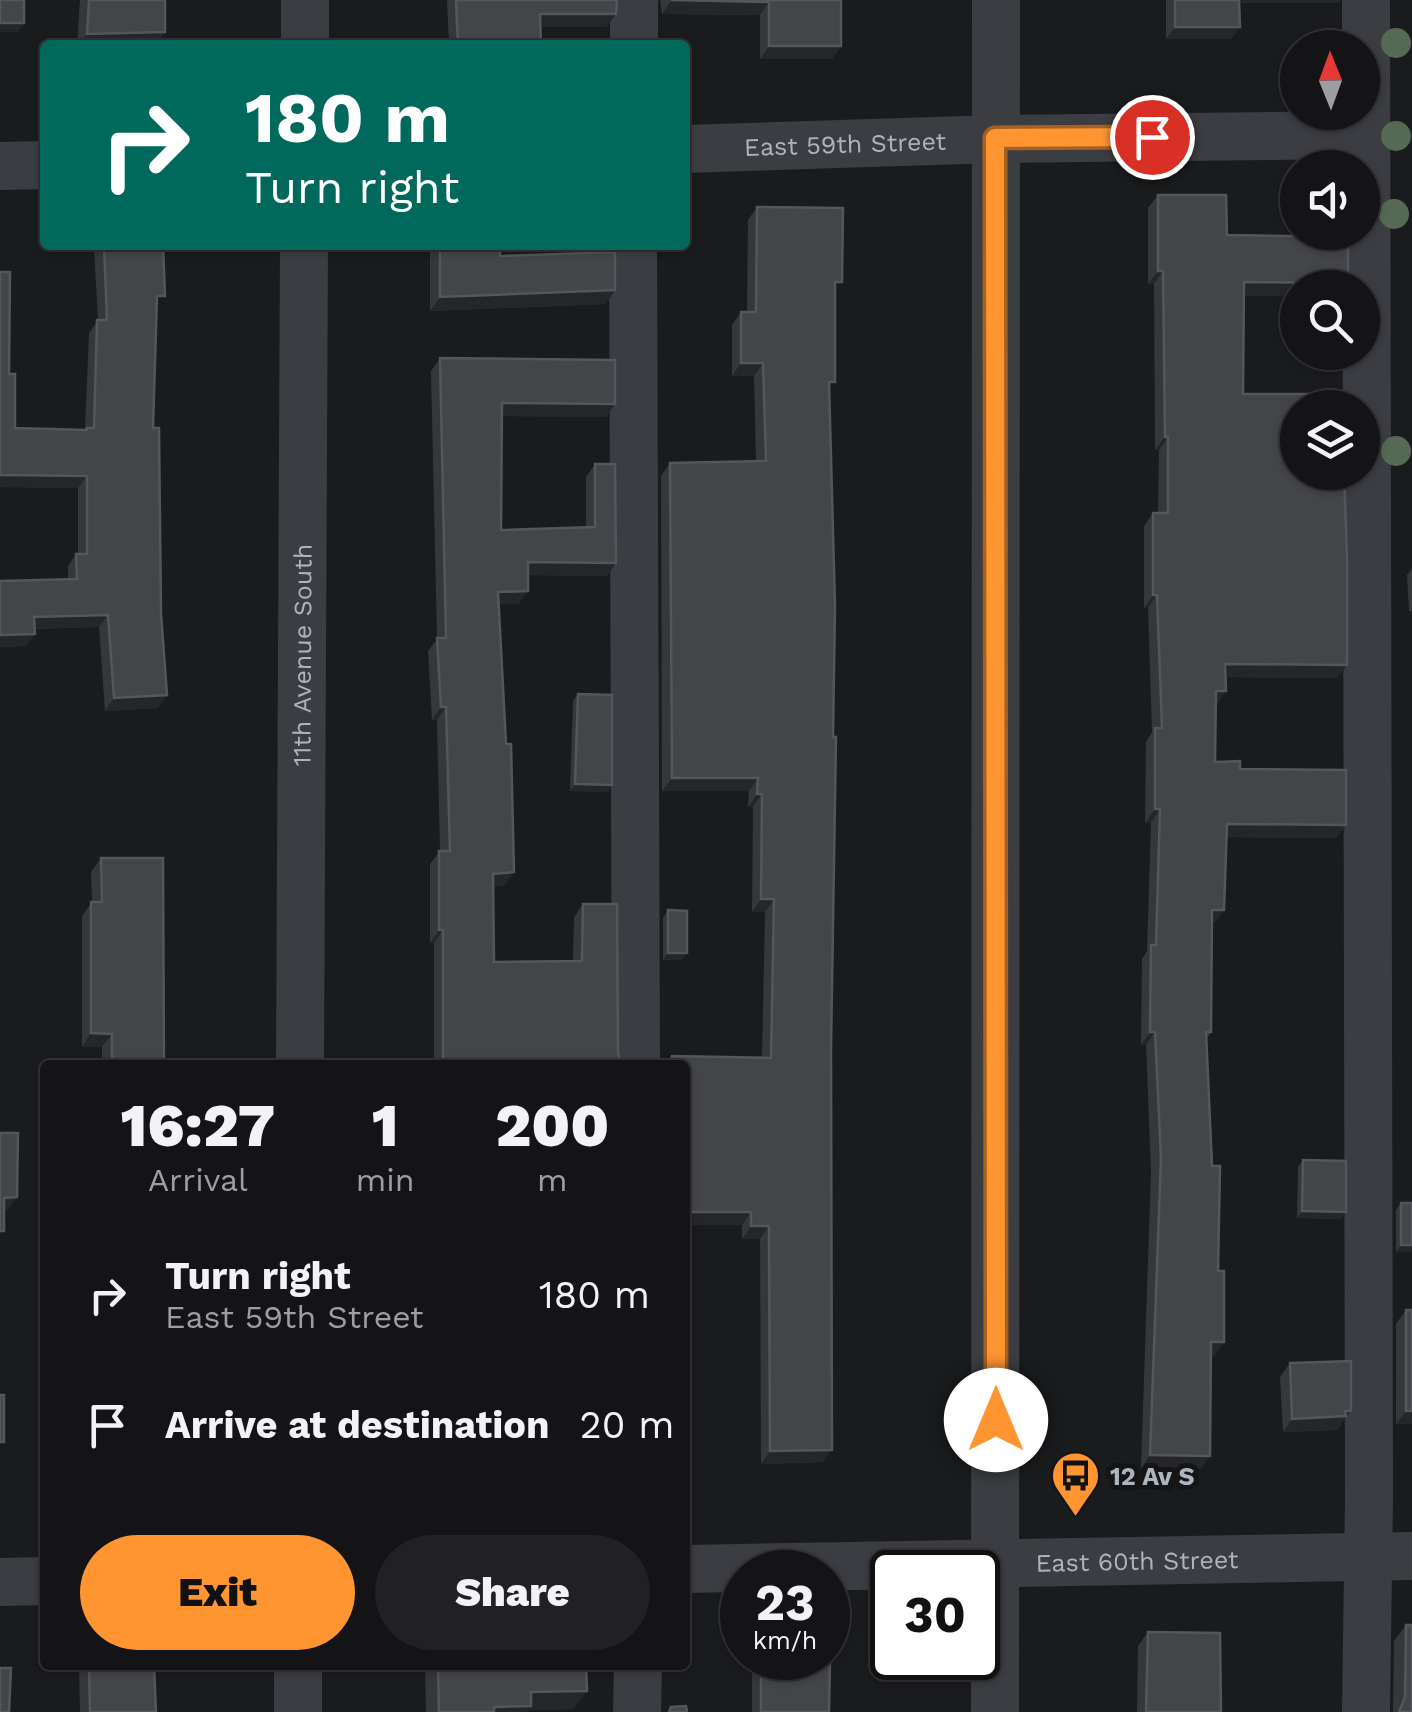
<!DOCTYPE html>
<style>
:root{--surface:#141416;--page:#212123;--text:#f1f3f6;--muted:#9d9ea1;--line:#333335;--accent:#fe9531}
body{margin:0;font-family:"Work Sans",sans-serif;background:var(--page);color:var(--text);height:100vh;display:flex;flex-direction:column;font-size:38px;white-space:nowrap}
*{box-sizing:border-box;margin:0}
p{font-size:32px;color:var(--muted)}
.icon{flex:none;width:55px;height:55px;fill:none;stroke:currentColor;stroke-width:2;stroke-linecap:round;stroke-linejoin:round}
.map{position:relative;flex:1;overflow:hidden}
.side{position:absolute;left:40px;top:1060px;width:650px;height:610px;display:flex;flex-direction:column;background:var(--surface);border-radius:10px;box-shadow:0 2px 8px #0004,0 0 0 2px var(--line)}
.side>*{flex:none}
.banner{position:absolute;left:40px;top:40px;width:650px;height:210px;border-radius:10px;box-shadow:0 2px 8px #0004,0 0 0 2px var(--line);background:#00695c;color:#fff;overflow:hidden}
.needle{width:65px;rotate:359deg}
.controls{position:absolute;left:1280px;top:30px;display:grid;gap:20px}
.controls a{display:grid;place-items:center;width:100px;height:100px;border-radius:50%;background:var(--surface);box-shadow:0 2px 8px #0004,0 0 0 2px var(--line);font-size:50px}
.speed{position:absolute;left:720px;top:1550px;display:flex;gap:20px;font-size:50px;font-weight:700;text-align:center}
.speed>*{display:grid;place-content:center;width:130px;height:130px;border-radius:50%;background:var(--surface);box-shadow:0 2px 8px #0004,0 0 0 2px var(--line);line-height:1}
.speed small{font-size:25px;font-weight:400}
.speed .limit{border:5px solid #111;border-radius:15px;background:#fff;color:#111}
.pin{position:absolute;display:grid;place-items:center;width:85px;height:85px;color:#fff;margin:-42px;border:5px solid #fff;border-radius:50%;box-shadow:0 2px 10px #0007}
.me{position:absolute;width:110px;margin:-55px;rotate:0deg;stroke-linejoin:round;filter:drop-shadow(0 0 8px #0008)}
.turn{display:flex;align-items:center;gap:35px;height:210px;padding:0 40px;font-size:45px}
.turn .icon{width:130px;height:130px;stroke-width:2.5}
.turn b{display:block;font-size:70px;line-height:85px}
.eta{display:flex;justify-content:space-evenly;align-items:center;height:170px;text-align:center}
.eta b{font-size:60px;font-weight:800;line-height:70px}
.button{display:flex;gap:20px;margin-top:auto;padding:20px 40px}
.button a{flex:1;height:115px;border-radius:60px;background:var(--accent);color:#111;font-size:40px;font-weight:800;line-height:115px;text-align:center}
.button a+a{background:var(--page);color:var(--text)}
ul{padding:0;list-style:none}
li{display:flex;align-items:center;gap:30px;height:130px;padding:0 40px}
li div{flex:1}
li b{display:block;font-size:38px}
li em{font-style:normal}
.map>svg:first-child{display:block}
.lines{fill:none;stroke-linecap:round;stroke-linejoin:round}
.minor{stroke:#3b3d42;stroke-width:48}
.tree{fill:#556955}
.wall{fill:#36373b}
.shaded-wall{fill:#252629}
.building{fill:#434549;stroke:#53565b;stroke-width:2.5}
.route-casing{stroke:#a56120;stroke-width:25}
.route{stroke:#fe9531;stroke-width:18}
.labels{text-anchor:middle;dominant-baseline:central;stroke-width:10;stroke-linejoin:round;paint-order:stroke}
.street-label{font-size:25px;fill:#acb4bd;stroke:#151518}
.poi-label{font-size:25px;font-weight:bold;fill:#acb4bd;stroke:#151518;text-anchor:start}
</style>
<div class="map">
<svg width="1412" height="1712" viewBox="0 0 1412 1712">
<rect width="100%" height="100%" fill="#1a1b1d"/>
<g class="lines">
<!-- minor -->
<g class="minor">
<path d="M1366,0l3,1499 -3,213"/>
<path d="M305,45v-45"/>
<path d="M634,45v-45"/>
<path id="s1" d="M685,149l310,-10 370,-4"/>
<path d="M0,166l45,-1"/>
<path d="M633,245l3,820"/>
<path id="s2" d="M300,1065l4,-820"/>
<path id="s3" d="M685,1569l727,-13"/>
<path d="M0,1582l45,-1"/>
<path d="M298,1712v-47"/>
<path d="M637,1712l1,-47"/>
<path d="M995,1712l1,-1712"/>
</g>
</g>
<!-- trees -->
<g class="tree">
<circle cx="1396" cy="43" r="15"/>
<circle cx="1396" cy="136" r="15"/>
<circle cx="1394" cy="214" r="15"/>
<circle cx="1396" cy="451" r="15"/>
</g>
<!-- wall -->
<path class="wall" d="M80,0h85v32l-9,13h-79z
M447,0h170l-1,14 -10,13h-66l1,18h-92z
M660,0h181v46l-9,13h-72v-44l-98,-1z
M1166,0h175l-3,3h-99l1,24 -9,12h-65z
M1158,195l69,40 16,61v98l55,14 39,270 -111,-1 -9,27 -2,58 25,7 106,56 -10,13 -109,-1 -12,86h-3l-1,109 -4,7 11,232 6,71 -10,14h-3l-10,113 -60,-1 10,-297 -5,-126h-5l1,-86 5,-8 4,-128h-6l1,-81 6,-10 -4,-124h-4v-82l9,-13h5l1,-63h-4l-1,-166h-6v-76z
M757,207l78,85 -5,97 -7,1073 -62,2 -1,-225h-18v-14h-57v-160h-20l7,-9 90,1 3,-145h-13l1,-105h-5l1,-16h-87l-1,-315 9,-13 86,-2 -2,-85h-22v-51l9,-13h6l1,-92z
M97,245h66l-6,63 -4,120 5,280 -53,3 -6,-84 -65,2 1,5 -9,12 -26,1 68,-68v-13l8,-12h2v-66l-78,-1v-215l15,156 70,2 4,-97 9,-13 -4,-72z
M430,245h70v11l106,48 -176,7z
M440,358l175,46 -9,13 -105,-1v114l85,-2v-51l9,-13 12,112 -79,-1 -9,29h-20l6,281 -12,1 1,76 79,-1 1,-44 9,-13 38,161h-187v-122h-4v-79l10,-13 -3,-131h-5l-4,-69 9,-12 -6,-268z
M1412,569v42h-3l-2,-36z
M578,694l30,98 -38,-1 3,-90z
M101,858l63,207h-62v-18h-20v-131l10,-14 -1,-30z
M668,910l14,50h-19v-42z
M1303,1160l38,59 -44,-1 1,-51z
M1401,1203l11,49h-16v-42z
M1406,1310h6v114h-16v-100z
M1290,1363l51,62 -5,5 -53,2 -3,-55z
M1406,1625l6,87h-19l1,-71z
M1148,1632l73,80h-84l1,-66z
M761,1661l68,51h-77v-39z
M79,1665h75l2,47h-76z
M425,1665h161l-12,44 -45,1 -2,2h-101z"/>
<!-- shaded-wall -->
<path class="shaded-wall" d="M1233,0h108l-3,3h-107z
M671,1l98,1 -9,13 -98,-1z
M540,14h76l-10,13h-75z
M0,23h24l-6,9h-18z
M1175,27h65l-9,12h-65z
M165,32l-9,13h-77l8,-11z
M769,46h72l-9,13h-72z
M1158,271h5l-9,13h-6z
M1244,282l104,1 -3,5h-47v8h-64z
M615,290l-9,14 -176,7 10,-14z
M741,363h22l-9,13h-22z
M502,403l113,1 -9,13 -114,-1z
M1165,437h3l-9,13h-4z
M0,475l87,1 -9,12 -78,-1z
M528,562l88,1 -9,13 -88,-1z
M528,591l-9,13 -30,1 9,-13z
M1153,595h4l-9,13h-4z
M108,615l-9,12 -74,2 9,-12z
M35,634l-9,12 -26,1v-12z
M1225,664l122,1 -10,13 -121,-1z
M1216,691h10l-9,13z
M167,695l-9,13 -53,3 9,-13z
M441,707h5l-9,13h-5z
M672,778h86l-9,13h-87z
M575,784l37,1 -4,7 -38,-1z
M757,794h5l-9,13h-5z
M1155,809h5l-9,14h-6z
M1227,824l119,1 -10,13 -118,-1z
M514,872l-9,13 -21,2 9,-13z
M761,899h13l-9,13h-13z
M1212,910h12l-9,13h-12z
M439,930h4l-9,13h-4z
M668,953h19l-5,7h-19z
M1150,1032h5l-9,13h-5z
M91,1033l21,1 -10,13h-20z
M17,1197l-8,12 -9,1 4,-12z
M1302,1211l44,1 -5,7 -44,-1z
M685,1212h66l-9,13h-57z
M751,1226h18l-9,13h-18z
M1401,1245h11v7h-16z
M1211,1342h13l-10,14 -12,-1z
M1345,1411h6l-15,19 -53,2 9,-13z
M1406,1411h6v13h-16z
M832,1450l-9,12 -62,2 9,-13z
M1150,1455l60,1 -9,13 -60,-1z
M587,1691l-13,18 -45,1 -2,2h-36l3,-5 37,-15z"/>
<!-- building -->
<path class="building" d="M0,0h24v23h-24z
M89,0h76v32l-78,2z
M456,0h161l-1,14h-76l1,31h-83z
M671,0h170v46h-72v-44z
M1175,0h64l1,27h-65z
M1158,195h68l1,40 121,2v46l-104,-1 -1,112h105v14h-50v64h46l3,86v107l-122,-1 1,27h-10l-1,71 25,-1v8l106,1v55l-119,-1 -3,86h-12l-1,122h-5l6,134h8l-2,105h6v71h-13l-1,114 -60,-1 11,-297 -6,-126h-5l1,-87h5l4,-136h-5v-81h7l-5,-133h-4v-82h15v-76h-3l-2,-166h-5z
M757,207l86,1 -1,74h-7v100h-6l6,225 -2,130h3l-5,312 1,401 -62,1 -1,-225h-18v-14h-66v-147h-16l3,-9 99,2 3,-159h-13l1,-105h-5l1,-16h-86l-2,-315 96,-2 -3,-98h-22v-51h15z
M104,245h59l2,51h-8l-4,132h6l2,185 6,82 -53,3 -6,-83 -74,2 1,17 -35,1v-54l77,-2 -1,-25h11v-78l-87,-1v-203h10l-1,102h6v54l72,2v-2h7l3,-108h10z
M440,245h60v11l115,-4v38l-175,7z
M440,358l175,2v44l-113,-1 -1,127 94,-3v-63h20l1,99 -88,-1v29l-30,1 8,152h5l3,128 -21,2 1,88 88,-1 1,-57h34l1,148 3,13h-178v-135h-4v-79h11l-4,-144h-5l-4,-69h9z
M578,694l34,1v90l-37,-1z
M101,858h62l1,207h-52v-31l-21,-1v-131h11z
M668,910l19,1v42h-19z
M0,1133h18l-1,64 -13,1v33h-4z
M1303,1160l43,1v51l-44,-1z
M1401,1203h11v42h-11z
M1406,1310h6v101h-6z
M1351,1361v50h-6l1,5 -54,3 -2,-56z
M685,1387h3l-1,44h-2z
M0,1395h4v47h-4z
M1406,1625h6v87h-13l6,-15z
M1148,1632l72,1 1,79h-75z
M761,1661h69l-1,51h-68z
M89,1665h65l2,47h-66z
M438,1665h148l1,26 -56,1v14l-37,1v5h-55z
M0,1668h11l-2,44h-9z
M686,1706l1,6h-18l2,-5z"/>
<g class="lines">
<defs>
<path id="route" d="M996,1420l-1,-1282 157,-1"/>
</defs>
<!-- route casing -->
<use href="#route" class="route-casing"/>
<!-- route -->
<use href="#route" class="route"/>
</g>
<!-- icons -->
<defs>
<symbol id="bus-pin" viewBox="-11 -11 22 30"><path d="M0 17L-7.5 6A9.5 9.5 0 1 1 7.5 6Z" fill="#fe9531" stroke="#151518"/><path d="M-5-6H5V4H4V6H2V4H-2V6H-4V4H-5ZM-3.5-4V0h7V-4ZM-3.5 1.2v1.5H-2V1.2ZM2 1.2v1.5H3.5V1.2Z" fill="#111"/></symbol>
</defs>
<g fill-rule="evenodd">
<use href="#bus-pin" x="1048" y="1448" width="55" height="75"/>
</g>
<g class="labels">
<!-- street labels -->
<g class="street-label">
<text stroke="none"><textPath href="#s1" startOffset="160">East 59th Street</textPath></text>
<text stroke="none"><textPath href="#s2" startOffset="410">11th Avenue South</textPath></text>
<text stroke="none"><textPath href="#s3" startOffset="452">East 60th Street</textPath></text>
</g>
<!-- poi labels -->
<g class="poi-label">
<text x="1110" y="1476">12 Av S</text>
</g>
</g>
</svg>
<div class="controls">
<a><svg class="needle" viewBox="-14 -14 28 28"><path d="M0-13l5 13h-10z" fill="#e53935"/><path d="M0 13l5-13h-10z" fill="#9d9ea1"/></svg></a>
<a><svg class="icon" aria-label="sound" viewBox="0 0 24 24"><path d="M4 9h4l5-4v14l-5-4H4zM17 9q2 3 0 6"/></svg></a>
<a><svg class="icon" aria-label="search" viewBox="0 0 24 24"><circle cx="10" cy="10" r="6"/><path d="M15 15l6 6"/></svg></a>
<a><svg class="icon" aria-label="layers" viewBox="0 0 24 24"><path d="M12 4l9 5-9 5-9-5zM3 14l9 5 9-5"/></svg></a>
</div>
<div class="speed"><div>23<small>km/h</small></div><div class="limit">30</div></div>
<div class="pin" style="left:1152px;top:137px;background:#d93025"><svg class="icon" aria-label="arrive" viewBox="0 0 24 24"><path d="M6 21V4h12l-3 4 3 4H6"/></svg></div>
<svg class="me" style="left:996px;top:1420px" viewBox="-20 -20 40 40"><circle r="19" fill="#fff"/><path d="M0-13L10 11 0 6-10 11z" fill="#fe9531"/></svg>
<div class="banner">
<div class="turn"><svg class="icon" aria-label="right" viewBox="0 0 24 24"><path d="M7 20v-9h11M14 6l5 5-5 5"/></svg><div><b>180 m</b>Turn right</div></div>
</div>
<section class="side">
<div class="eta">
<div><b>16:27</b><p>Arrival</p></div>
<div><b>1</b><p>min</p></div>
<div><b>200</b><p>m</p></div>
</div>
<ul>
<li><svg class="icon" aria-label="right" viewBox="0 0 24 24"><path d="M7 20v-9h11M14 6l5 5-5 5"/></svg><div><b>Turn right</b><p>East 59th Street</p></div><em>180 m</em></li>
<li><svg class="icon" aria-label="arrive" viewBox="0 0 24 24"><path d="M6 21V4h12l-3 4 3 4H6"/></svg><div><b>Arrive at destination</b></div><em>20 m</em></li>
</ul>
<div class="button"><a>Exit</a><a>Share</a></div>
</section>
</div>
